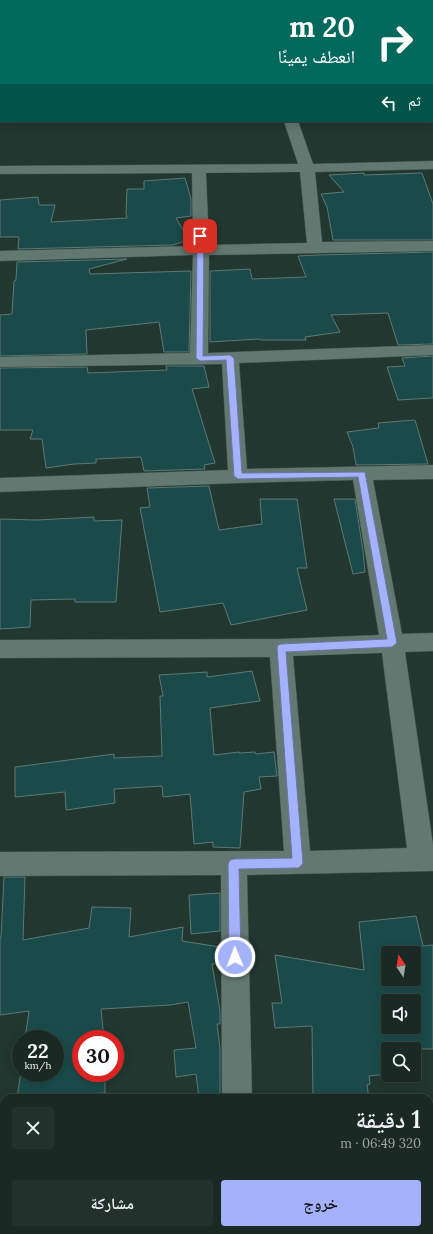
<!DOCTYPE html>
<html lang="ar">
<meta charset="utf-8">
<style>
:root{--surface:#1a2924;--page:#23312c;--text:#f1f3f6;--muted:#9fa6a6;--line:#384541;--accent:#a4b2fc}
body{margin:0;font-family:Lora,"Noto Naskh Arabic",serif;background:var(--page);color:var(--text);direction:rtl;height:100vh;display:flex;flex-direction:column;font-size:15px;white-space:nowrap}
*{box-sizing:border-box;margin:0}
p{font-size:13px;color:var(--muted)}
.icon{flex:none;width:22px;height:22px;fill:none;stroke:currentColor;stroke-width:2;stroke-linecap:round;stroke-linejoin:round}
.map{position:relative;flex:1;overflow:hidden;direction:ltr}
.sheet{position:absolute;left:0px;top:1094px;width:433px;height:140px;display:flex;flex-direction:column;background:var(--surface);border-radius:12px 12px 0 0;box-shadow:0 2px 10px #0003,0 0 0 1px var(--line);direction:rtl}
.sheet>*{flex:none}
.guide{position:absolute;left:0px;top:0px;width:433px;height:122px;box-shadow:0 2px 10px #0003,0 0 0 1px var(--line);direction:rtl;background:#00695c;color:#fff;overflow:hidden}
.needle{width:26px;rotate:348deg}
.buttons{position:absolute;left:381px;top:946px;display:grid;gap:8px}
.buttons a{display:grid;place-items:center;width:40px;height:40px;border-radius:4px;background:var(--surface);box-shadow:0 2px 10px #0003,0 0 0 1px var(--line);font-size:20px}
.speed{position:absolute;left:12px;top:1030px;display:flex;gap:8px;font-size:20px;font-weight:700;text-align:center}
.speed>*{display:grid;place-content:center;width:52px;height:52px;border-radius:50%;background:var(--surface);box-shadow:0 2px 10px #0003,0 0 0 1px var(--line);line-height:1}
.speed small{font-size:10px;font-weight:400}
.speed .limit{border:6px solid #d22;background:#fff;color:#111}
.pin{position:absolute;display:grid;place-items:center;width:34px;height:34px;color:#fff;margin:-17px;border-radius:8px;box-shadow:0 2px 6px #0006}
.me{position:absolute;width:44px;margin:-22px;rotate:359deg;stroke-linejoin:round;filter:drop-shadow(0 0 3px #0008)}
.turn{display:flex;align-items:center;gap:14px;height:84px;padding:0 12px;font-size:18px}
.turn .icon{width:52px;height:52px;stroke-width:2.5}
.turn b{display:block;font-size:28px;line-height:34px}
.then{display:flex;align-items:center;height:38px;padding:0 12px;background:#0003;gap:8px;font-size:15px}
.round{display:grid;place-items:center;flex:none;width:42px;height:42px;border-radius:4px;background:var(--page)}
.headline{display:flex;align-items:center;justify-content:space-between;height:68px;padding:0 12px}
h1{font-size:24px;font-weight:600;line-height:30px}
.action{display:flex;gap:8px;margin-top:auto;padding:8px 12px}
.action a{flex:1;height:46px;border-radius:4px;background:var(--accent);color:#111;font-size:16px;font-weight:600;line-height:46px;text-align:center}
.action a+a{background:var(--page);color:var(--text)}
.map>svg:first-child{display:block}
.building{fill:#1a4b4a;stroke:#5e7876;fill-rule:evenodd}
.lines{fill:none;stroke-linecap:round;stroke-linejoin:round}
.minor-casing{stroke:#41554f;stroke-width:1}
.minor{fill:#617971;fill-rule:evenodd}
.route{fill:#a4b2fc;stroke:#6b74a4}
</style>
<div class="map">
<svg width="433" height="1234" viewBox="0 0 433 1234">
<rect width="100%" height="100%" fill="#223730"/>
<!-- building -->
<path class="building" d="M364,173v2l58,-2 11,31v36h-100l-6,-33 -6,-13 23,-2 -15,-17z
M185,178l6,21v17l-15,2 13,22 -16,5 -155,4 1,-12h-19v-37l38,-3 1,8h16l-4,17 76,-4 -1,-5 1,-24h17v-8z
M433,252v92l-35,1 -10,-32 -57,2 9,17 -35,5 1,3h-46l-1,-1 -49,3v-71l40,-2 2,10 54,-2 -8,-21 20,-1z
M127,259l-38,10 1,5 101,-3 -2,81h-25l-5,-30 -73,8 1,24 -87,2v-41l12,-1 2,-33 2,-1 1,-18z
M433,356v42l-35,2 -11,-33 18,-1 -3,-8z
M166,366h38l5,21 -17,2 23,74 -11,2 1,4 -61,2 -3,-14 -45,2v4l-22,1 -28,4 -4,-29h-12l3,-9h-33v-62l87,-1 1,6 79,-3z
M415,420l13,44 -72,1 -3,-18 -6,-15 32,-4 -1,-5z
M209,486l10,44 43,-6 -2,-25h37l10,69h-10l10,42 -76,15 -8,-22 -63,9 -20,-104 10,-1 -3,-19z
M334,499h21l8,52 2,21 -12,2z
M94,517v4l28,-1 -6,82h-41v-3l-44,1 -1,27 -30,2v-110l37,1z
M252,671l8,30 -50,7 4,47 25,-3v1l16,-1 1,2 18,-2 3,24 -18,1 2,12 -17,3 -4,56 -27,-1v-5l-19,2 -4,-50 -27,3 -1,-11 -48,3 1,14 -49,7 -1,-18 -50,5v-30l99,-13v4l48,-2 -2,-60h3l-4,-21 48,-3v5z
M4,877h21l-2,63 66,-12 3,-21 39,1 -2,29 54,-10 -1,14 38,6v17h-8l8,47v13h-3l3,25v49h-21l-3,-24 -20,3 -2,-27 22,-2 -8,-46 -18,3 -69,4 3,30h-23v34h24v20l-38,2v3h-50l4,-27v2h34v-34h-30l4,-28 -29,4v-77h1z
M220,893v38l-29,3 -2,-39z
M416,916l7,30 10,-1v104h-45v25l-19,2 1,8 -3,1 2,13h-56l-1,-72 -37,2 -3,-25h10l-7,-48 89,15 -5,-48zM388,953h26v26h-26zM388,1001h26v26h-26z"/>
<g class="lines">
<defs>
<path id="minor" d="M174,0h12v1h-12z
M432,36h1v8h-1z
M0,43h1v8h-1z
M432,90h1v8h-1z
M0,102h1v8h-1z
M284,121h14l15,43 120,-3v8l-118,3 7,70 111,-1v10l-224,4 -1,98 225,-8v10l-194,8 8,106 186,-4v14l-60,1 29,154 31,-1v18l-28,1 28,193v26l-186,4 5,223h-30l-1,-223 -221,1v-24l284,-1 -14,-194 -270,1v-18l281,-1 98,-4 -26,-155 -115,3 -238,9v-14l228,-8 -6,-106 -222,3v-10l190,-4 3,-98 -193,6v-10l193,-5 -1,-73 -192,1v-8l298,-2zM300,172l7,71 -98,2 -3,-72zM382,653l25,195 -97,3 -17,-195z
M429,1142h4v32h-4z
M0,1152h4v32h-4z
M268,1230h32l1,4h-32z"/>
</defs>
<!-- minor casing -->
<use href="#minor" class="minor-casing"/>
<!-- minor -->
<use href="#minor" class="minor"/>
</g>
<!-- route -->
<path class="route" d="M200,234l4,2 -1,120 27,-1 4,3 8,115 123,-1 32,171 -5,4 -106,5 17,211 -2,3 -3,2 -59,1 2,88 -2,4 -4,2 -4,-2 -2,-4 -1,-93 2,-4 4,-1 58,-1 -15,-210 1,-3 3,-1 106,-5 -29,-162 -120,2 -4,-3 -8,-116 -26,1 -4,-3 1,-122z"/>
</svg>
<div class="buttons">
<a><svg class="needle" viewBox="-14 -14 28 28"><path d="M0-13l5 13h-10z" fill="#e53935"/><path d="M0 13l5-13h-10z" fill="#9fa6a6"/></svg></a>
<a><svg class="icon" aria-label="sound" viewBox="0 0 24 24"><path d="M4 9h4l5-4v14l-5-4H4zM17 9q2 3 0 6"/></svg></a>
<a><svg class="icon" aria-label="search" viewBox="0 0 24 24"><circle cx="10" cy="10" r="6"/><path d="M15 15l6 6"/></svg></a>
</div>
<div class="speed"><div>22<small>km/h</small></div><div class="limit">30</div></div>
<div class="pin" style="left:200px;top:236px;background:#d93025"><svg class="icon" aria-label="arrive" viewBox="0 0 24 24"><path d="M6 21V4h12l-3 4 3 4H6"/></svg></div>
<svg class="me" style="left:235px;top:957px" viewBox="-20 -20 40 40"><circle r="17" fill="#a4b2fc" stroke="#fff" stroke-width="3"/><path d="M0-11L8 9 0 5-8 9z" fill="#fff"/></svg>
<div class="guide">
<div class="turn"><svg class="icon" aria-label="right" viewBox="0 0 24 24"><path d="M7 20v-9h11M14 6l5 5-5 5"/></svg><div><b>20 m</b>انعطف يمينًا</div></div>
<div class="then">ثم<svg class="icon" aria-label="left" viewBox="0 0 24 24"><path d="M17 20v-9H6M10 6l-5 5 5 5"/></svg></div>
</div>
<section class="sheet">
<div class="headline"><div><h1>1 دقيقة</h1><p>320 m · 06:49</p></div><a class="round"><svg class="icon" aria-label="close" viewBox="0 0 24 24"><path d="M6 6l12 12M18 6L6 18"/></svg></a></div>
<div class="action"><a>خروج</a><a>مشاركة</a></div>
</section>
</div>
